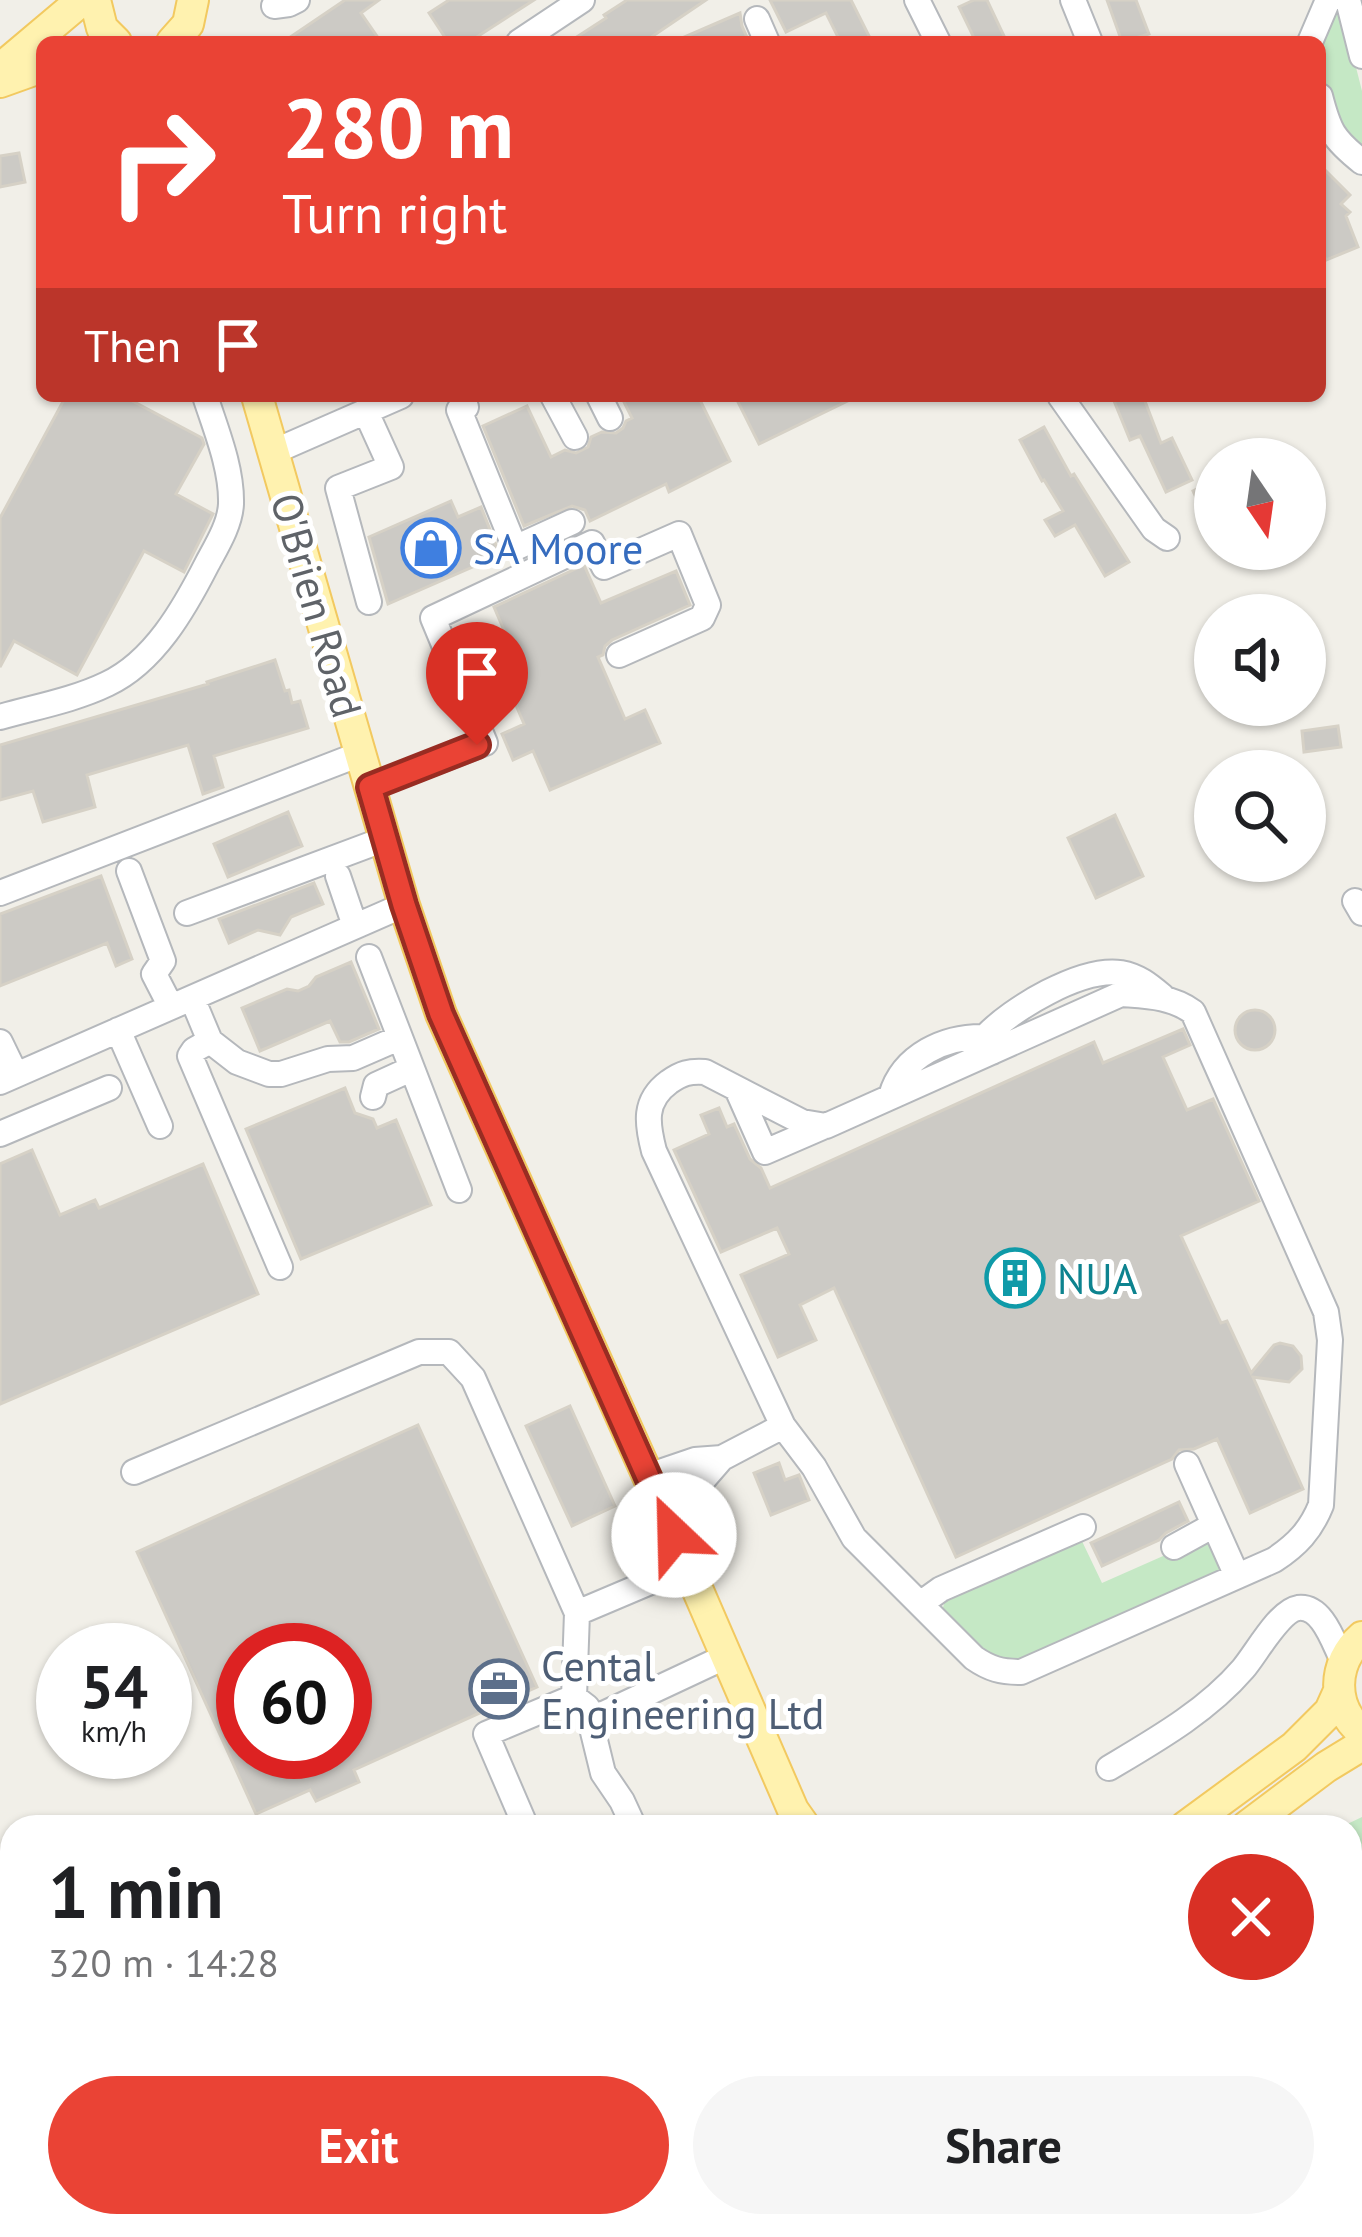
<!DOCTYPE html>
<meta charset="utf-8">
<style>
:root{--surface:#fff;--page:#f6f6f6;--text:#202124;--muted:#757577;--accent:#ea4335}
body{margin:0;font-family:"PT Sans",sans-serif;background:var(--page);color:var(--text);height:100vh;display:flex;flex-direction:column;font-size:45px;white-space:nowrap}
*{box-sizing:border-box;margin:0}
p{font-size:39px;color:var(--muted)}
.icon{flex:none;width:66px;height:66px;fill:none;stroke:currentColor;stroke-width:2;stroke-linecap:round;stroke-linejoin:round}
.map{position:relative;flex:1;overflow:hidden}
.details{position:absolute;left:0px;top:1815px;width:1362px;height:423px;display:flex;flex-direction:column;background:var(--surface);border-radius:36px 36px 0 0;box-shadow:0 3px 9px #0004}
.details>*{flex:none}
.guide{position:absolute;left:36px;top:36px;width:1290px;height:366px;border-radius:18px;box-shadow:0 3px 9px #0004;background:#ea4335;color:#fff;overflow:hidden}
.needle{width:78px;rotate:167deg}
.buttons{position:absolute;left:1194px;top:438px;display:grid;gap:24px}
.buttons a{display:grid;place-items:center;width:132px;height:132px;border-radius:50%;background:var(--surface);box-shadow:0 3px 9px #0004;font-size:60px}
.speed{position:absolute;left:36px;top:1623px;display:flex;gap:24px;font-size:60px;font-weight:700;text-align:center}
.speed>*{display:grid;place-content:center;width:156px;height:156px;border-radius:50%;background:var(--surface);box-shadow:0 3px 9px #0004;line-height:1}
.speed small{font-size:30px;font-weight:400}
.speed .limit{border:18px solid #d22;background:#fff;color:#111}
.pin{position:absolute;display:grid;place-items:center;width:102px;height:102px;color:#fff;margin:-123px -51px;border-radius:50% 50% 50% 0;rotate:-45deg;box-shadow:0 0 12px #0007}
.pin .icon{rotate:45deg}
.me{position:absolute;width:132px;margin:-66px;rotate:336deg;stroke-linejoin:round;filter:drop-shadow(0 0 9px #0008)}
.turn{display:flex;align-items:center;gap:42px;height:252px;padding:0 48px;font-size:54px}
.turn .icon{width:156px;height:156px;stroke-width:2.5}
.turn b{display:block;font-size:84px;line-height:102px}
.then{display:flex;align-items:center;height:114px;padding:0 48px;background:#0003;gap:24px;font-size:45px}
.round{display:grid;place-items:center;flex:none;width:126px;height:126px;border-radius:63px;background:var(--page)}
.head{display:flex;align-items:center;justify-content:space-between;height:204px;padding:0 48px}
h1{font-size:72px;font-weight:600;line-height:90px}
.primary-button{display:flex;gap:24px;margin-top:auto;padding:24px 48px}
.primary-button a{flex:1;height:138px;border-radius:72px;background:var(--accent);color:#fff;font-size:48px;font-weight:600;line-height:138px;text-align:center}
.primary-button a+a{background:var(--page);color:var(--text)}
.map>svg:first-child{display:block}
.grass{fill:#c5e8c5}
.building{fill:#cccac5;stroke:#d6d1c6;stroke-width:3;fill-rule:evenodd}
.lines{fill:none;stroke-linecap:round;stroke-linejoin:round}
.minor-casing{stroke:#b5b8bc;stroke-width:28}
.major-casing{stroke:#f2c960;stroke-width:34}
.minor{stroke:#fff;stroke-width:24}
.major{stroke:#fff2af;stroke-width:30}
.route-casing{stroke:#982c22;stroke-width:30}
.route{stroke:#ea4335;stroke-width:21}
.labels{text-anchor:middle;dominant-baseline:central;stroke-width:10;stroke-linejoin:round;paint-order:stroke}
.shop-label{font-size:42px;fill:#366cbe;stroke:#fff;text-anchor:start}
.street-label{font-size:42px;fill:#5f6368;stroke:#fff}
.culture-label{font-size:42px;fill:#0d838f;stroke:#fff;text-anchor:start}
.service-label{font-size:42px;fill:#4e5e75;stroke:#fff;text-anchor:start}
</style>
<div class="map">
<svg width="1362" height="2237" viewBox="0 0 1362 2237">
<rect width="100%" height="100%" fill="#f1efe8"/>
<!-- grass -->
<path class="grass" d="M1333,5l8,3 21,83v63l-27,-29 -15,-56v-27z
M1080,1537l22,46 95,-42 11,3 11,21v8l-202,90 -35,-8 -40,-44 4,-14z
M1362,1817v420h-159l-4,-11h151v-399h-9z"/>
<!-- building -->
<path class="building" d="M345,0h34l-18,13 20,29h-98z
M449,0h85l-65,42h-21l-19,-29z
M627,0h79l-62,42h-75l37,-24 -2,-3z
M770,0h81l21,42h-34v-5l-12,-24 -40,19z
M974,0h13l17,36 -13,6h-15l-17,-35z
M1107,0h29l13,34 -27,8z
M740,13l2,13 7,16h-76z
M19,153l6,29 -25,5v-31z
M1320,165l30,30 -9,9 9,8 -4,4 12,31 -32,13 -6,-14z
M66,396h57l79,42 2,6 -28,50 37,20 -29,58 -40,-21 -67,124 -63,-34 -14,26v-149z
M621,396h77l32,65 -61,31 -3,-8 -76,37 -5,-11 -13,-4 -48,20 -41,-100 44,-20 24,51 14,-7 11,3 12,-6 3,-10 11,-5 14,1 7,-5 3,-7 6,-3z
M735,396h123l-99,48z
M1112,396h31l18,47 11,-5 20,42 -26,12 -26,-56 -10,4z
M1044,427l27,49 3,-2 55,88 -24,14 -30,-51 -20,11 -10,-16 18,-9 -19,-31 -2,1 -22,-41z
M1215,480v58l-22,-47z
M451,501l7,16 23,-10 19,48 -112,49 -19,-67z
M584,565l17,38 75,-32 14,34 -78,35 -7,6 -2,9 -5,2 27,62 20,-9 15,33 -110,47 -17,-39 -20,9 -11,-26 22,-10 -32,-75 17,-7 -15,-35z
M275,660l10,31 4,-1 3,13 8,-2 8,27 -94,28 9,31 -20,7 -15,-49 -101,30 8,32 -52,15 -10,-31 -33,9v-55l208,-61 -1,-2z
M1338,726l3,21 -37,5 -2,-21z
M288,812l14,34 -74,31 -14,-33z
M1115,815l28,61 -47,22 -28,-60z
M101,876l31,83 -16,7 -9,-23 -107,43v-72z
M314,883l9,21 -32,13 -11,18 -22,-5 -29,13 -10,-24z
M351,962l28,67 -30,13h-9l-10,-21 -70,30 -18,-43 45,-19 11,2 11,-5 7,-9z
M1235 1030a20 20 0 1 1 40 0a20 20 0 1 1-40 0Z
M1183,1029l7,16 -27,12 24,53 26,-11 46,102 -78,35 40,87 6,-2 24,52 23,-28 6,-2 13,3 8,10 1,13 -13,13 -36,-5 50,112 -53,24 -33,-74 -23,10 -15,1 -7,9 -216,98 -122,-269 -34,17 16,35 -38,17 -37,-82 48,-21 -12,-26 -56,24 -47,-102 35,-16 -8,-19 18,-7 8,19 7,-3 16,35 11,9 9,20 324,-146 9,21z
M345,1088l10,25 18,6 4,9 19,-8 35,85 -130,54 -55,-130z
M32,1150l28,65 35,-15 4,8 104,-44 55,130 -258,110v-240z
M570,1406l45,100 -43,20 -46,-100z
M418,1425l119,262 -183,83 5,12 -43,19 -6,-11 -54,24 -119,-262zM243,1650h102v102h-102z
M779,1463l6,17 14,-5 10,25 -38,15 -17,-42z
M1179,1502l9,19 -22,12 -7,7 -57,26 -11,-23z"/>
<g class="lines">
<defs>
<path id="minor" d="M917,0l21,42
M1073,0l17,42
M1348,0l14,56
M274,6l15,-2 8,-4
M757,19l10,23
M519,42l63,-42
M1310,42l18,-42
M1320,96c9,35 13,43 42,66
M461,396l5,11 -7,3 56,138 57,-26
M553,396l22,41
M599,396l11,22
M1060,396l94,133 13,9
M366,412l25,55 -53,21 31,114
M273,452l128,-56
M0,717c35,-10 74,-17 107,-33 47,-22 77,-75 100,-120 9,-17 23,-39 24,-60 1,-36 -15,-74 -26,-108
M370,787l115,-44 -52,-125 159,-75 12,24 75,-33 29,71 -6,13 -83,37
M129,871l34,90 -9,13 17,33
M338,876l17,50
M0,893l360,-139
M1355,901l7,12
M187,913l198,-74
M369,957l90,233
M192,998l18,43 27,21 32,12h12l47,-15 25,-1 46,-20
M118,1030l42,96
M210,1041l-16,9 -4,6 90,211
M0,1042l16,33
M992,1052l-7,-15c26,-28 96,-70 136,-64 17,3 28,12 41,23
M0,1082l404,-177
M737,1089l28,63 60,-26
M891,1096c12,-41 54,-60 94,-59
M373,1097l3,-12 35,-16
M0,1134l109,-46
M722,1458l61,-32 -129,-275c-7,-27 -11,-50 15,-69 13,-9 20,-11 36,-10l97,50 24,4 295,-132c26,2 50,2 72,18l133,300 4,28 -9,165c-10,25 -24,40 -47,55l-253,112c-20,0 -31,-3 -47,-14l-120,-120 -40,-71 -31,-41
M1187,1464l50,112
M134,1472l285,-120h30l24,26 104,235 -3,84
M648,1476l47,-16 27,-2 -20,23 -42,22
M1174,1547l40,-22
M920,1604l21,-15 142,-62
M577,1613l111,-47
M1109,1768c47,-28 98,-57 134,-99 13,-15 36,-58 55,-61 25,-3 36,36 45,53
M526,1827l-40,-93 88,-37 13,10
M634,1827l-12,-26 -19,-28 -11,-45 7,-12 128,-60
M668,2226l6,11
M965,2226l5,11"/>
<path id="major" d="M95,0l7,28 14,14
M172,42l16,-18 5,-24
M0,69l82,-69
M0,82l42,-15
M257,396l147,509 37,109 219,489 133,307 12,17
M1362,1637c-30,26 -31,70 0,95
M1185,1827l109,-80 36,-36 9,-20
M1246,1827l80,-60 36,-22
M328,2237l27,-11"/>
</defs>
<!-- minor casing -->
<use href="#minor" class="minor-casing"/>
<!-- major casing -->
<use href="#major" class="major-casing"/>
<!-- minor -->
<use href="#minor" class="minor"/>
<!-- major -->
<use href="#major" class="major"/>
</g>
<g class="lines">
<defs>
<path id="route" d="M477,745l-107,42 34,118 37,109 233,521"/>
</defs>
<!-- route casing -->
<use href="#route" class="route-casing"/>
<!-- route -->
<use href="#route" class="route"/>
</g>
<!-- icons -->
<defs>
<symbol id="shop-ring" viewBox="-11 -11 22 22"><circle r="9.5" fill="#fff" stroke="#3f7fe0" stroke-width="1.5"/><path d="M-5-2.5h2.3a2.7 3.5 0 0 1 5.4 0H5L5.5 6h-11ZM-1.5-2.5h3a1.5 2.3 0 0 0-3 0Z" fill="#3f7fe0"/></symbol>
<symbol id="building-ring" viewBox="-11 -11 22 22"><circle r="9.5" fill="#fff" stroke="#0f9aa8" stroke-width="1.5"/><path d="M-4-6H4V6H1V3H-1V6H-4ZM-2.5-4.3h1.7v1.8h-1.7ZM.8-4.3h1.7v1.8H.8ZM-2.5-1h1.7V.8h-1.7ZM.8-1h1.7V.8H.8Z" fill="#0f9aa8"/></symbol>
<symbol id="office-ring" viewBox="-11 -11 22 22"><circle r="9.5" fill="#fff" stroke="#5c6f8a" stroke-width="1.5"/><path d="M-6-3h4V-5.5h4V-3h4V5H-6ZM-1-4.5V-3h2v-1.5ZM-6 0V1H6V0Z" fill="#5c6f8a"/></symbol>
</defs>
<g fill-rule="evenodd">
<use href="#shop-ring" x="398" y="515" width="66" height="66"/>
<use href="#building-ring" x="982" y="1245" width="66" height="66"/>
<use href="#office-ring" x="466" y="1656" width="66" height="66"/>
</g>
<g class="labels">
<!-- shop labels -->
<g class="shop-label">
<text x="473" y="548">SA Moore</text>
</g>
<!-- street labels -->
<g class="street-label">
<text transform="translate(317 605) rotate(74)">O'Brien Road</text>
</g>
<!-- culture labels -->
<g class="culture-label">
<text x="1057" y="1278">NUA</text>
</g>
<!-- service labels -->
<g class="service-label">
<text x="541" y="1665">Cental<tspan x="541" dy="48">Engineering Ltd</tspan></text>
</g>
</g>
</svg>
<div class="buttons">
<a><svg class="needle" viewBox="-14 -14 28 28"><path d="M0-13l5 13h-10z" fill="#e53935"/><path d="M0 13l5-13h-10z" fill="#757577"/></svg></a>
<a><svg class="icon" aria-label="sound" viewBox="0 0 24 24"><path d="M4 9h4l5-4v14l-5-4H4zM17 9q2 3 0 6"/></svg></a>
<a><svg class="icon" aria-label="search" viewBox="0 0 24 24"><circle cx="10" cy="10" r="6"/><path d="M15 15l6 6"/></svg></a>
</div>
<div class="speed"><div>54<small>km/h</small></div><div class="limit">60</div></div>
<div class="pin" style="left:477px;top:745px;background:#d93025"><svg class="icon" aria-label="arrive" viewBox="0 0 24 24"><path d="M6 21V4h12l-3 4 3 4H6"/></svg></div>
<svg class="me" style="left:674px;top:1535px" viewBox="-20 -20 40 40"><circle r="19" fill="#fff"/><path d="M0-13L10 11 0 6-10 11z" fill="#ea4335"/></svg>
<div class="guide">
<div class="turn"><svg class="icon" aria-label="right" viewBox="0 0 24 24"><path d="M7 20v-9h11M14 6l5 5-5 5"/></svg><div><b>280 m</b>Turn right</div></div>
<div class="then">Then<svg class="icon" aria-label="arrive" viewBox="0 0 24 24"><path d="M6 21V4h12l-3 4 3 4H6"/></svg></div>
</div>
<section class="details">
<div class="head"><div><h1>1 min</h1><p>320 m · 14:28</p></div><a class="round" style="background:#d93025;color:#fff"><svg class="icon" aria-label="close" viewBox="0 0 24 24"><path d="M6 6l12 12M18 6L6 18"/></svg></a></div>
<div class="primary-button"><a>Exit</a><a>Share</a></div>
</section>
</div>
